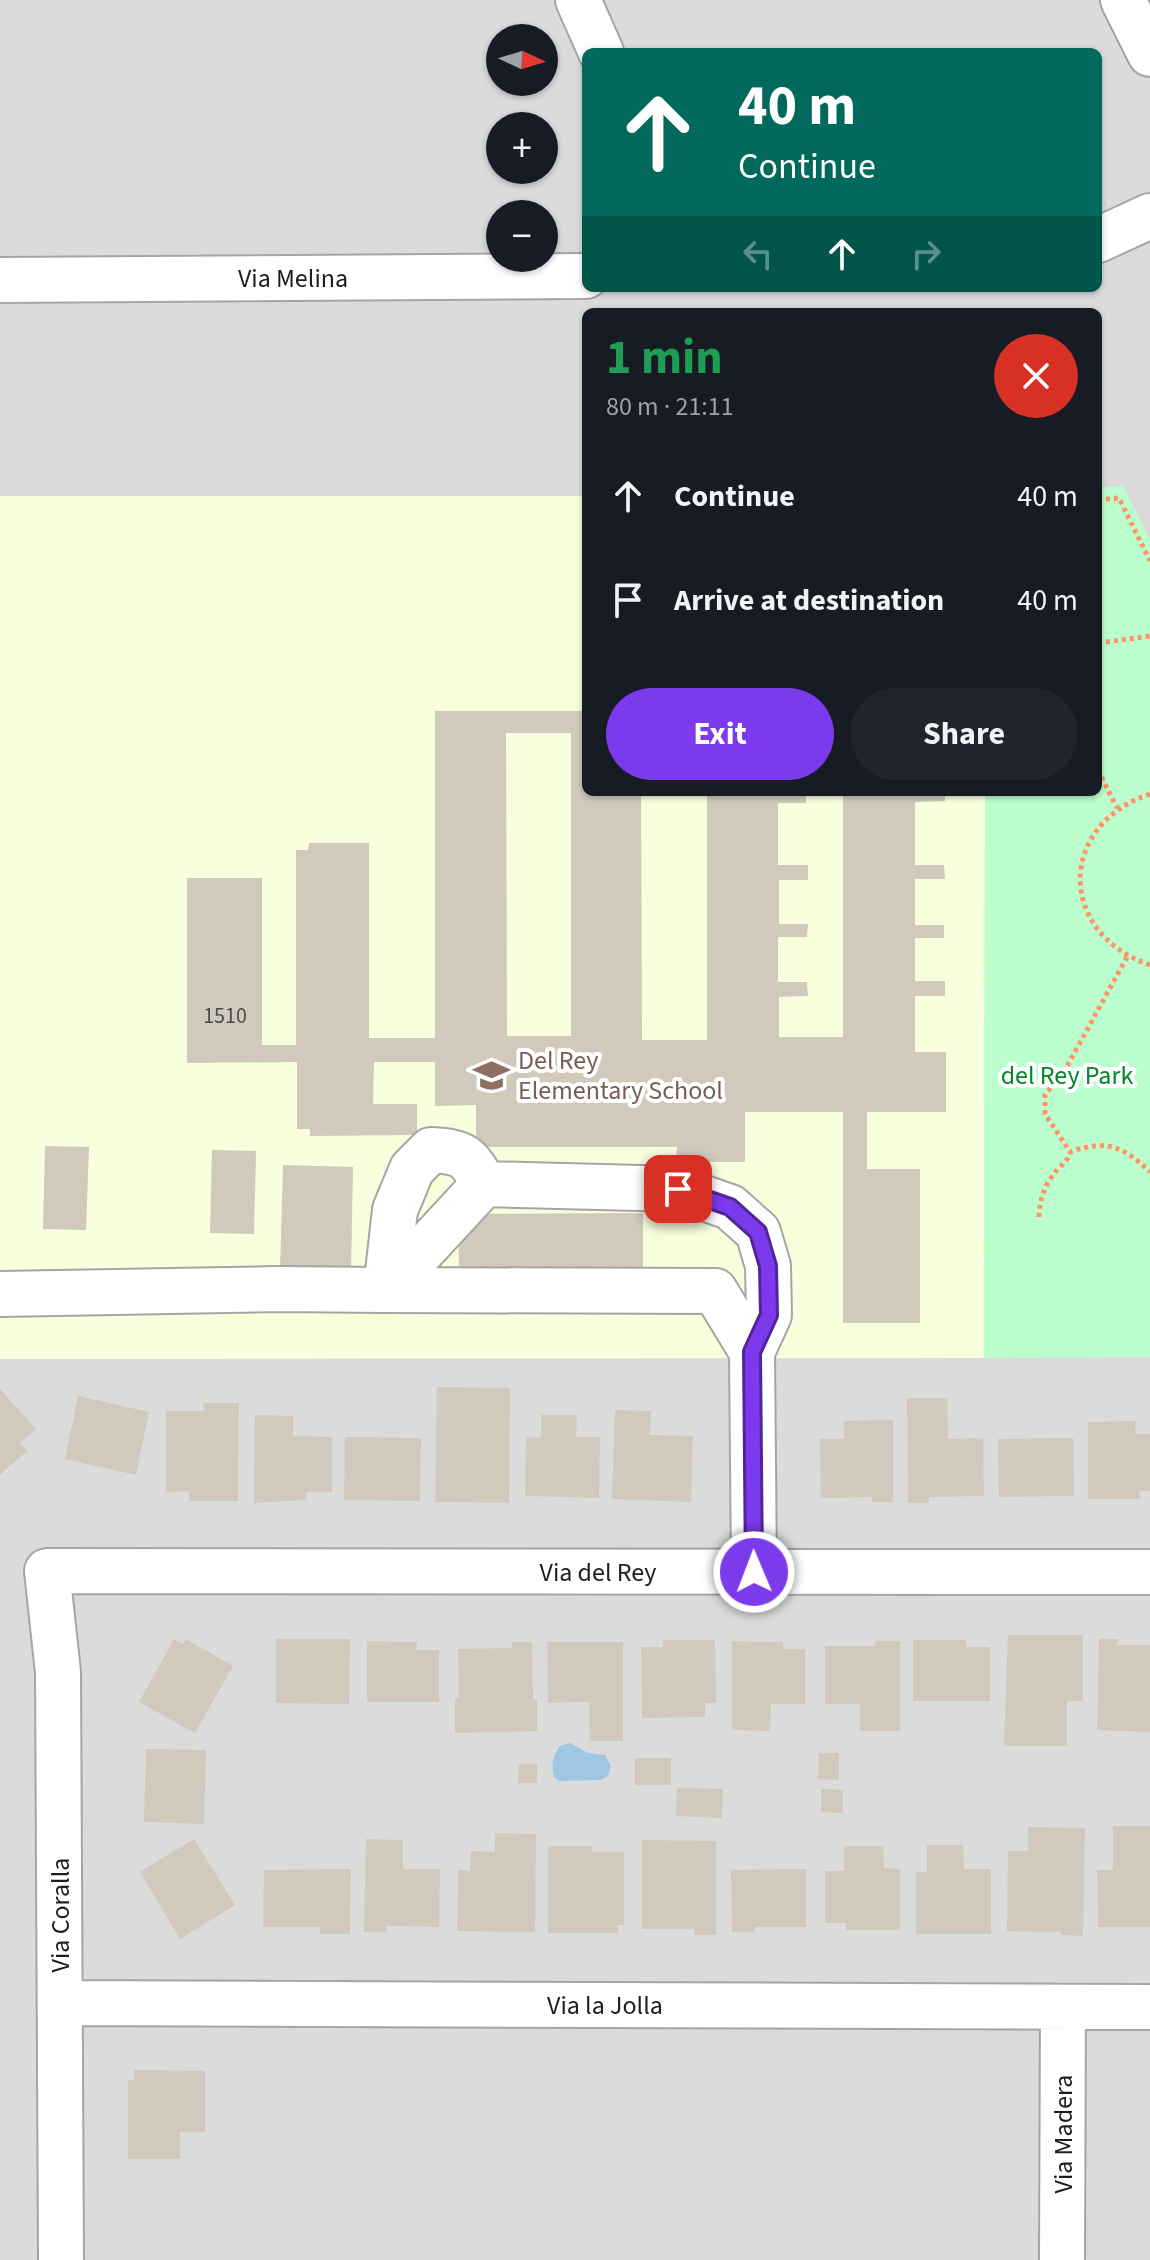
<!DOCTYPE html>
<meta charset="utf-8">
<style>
:root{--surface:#171b24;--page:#20242c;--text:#f1f3f6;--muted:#9ea1a6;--accent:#7c3aed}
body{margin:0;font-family:"Source Sans 3",sans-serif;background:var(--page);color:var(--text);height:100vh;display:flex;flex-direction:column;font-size:30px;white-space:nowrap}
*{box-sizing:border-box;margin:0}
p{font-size:26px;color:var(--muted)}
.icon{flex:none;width:44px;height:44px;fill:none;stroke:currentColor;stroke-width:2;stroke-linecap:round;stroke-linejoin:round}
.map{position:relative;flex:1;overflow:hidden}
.details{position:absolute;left:582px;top:308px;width:520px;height:488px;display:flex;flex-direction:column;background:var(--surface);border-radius:12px;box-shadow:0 2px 6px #0004}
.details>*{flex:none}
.guide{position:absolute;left:582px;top:48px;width:520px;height:244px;border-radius:12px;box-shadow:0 2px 6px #0004;background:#00695c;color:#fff;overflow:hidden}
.needle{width:52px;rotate:94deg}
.buttons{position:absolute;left:486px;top:24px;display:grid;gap:16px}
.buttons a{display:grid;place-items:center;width:72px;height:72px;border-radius:50%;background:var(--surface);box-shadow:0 2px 6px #0004;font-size:40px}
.pin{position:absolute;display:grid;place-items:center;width:68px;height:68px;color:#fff;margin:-34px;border-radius:16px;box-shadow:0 4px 12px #0006}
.me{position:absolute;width:88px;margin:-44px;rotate:359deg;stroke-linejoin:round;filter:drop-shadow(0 0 6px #0008)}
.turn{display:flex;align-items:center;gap:28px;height:168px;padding:0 24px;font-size:36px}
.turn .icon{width:104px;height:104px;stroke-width:2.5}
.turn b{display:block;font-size:56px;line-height:68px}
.lanes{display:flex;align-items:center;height:76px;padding:0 24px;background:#0003;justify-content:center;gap:40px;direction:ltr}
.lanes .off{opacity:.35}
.round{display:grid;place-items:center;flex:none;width:84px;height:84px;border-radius:42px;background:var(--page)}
.overview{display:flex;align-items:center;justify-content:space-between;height:136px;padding:0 24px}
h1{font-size:48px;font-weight:700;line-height:60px;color:#1e9e55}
.primary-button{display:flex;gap:16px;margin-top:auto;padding:16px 24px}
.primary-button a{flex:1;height:92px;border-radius:48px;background:var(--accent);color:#fff;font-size:32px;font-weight:700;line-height:92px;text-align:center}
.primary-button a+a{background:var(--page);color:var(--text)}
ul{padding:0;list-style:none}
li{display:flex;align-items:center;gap:24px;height:104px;padding:0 24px}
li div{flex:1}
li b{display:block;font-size:30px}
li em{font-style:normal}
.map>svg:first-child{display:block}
.residential{fill:#dcdbdb;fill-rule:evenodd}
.education{fill:#f8ffdd}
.park{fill:#bbffce}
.water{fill:#9fc6e2}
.building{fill:#d0c9bc;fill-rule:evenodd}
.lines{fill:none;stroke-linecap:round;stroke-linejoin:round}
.minor-casing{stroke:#a5a5a5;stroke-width:48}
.path{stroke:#ff9365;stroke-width:5;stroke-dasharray:4 4;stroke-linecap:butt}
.minor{stroke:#fff;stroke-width:44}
.route-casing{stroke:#51269a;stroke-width:20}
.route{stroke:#7c3aed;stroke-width:14}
.labels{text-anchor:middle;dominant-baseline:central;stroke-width:8;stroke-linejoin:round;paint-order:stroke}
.number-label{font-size:22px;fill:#4a4946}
.street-label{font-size:26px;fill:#1e1e1e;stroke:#fff}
.education-label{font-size:26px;fill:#785e54;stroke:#fff;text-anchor:start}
.park-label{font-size:26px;fill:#008826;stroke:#fff}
</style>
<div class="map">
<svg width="1150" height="2260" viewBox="0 0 1150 2260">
<rect width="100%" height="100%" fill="#f0eee3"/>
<!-- residential -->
<path class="residential" d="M0,0h1150v2260h-1150zM500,38h44v44h-44zM586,52h512v236h-512zM500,126h44v44h-44zM500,214h44v44h-44zM586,312h512v480h-512z"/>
<!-- education -->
<path class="education" d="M0,496h586v296h399l-1,566 -984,1z"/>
<!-- park -->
<path class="park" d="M1123,486l27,54v817l-166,1 1,-566h113v-304z"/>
<!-- water -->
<path class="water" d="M570,1743l18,10 17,2 6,11 -3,10 -7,4 -42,1 -5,-4c-3,-13 -2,-20 6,-31z"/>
<!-- building -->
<path class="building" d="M435,711h151v81h55l1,248h65v-248h99v11h-28v62h30v15h-29v44h29l-1,13h-29v45h29l1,14 -29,1v40h64v-245h102v9l-30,1v63h29l1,14h-30v46h29v13h-29v43h30v15h-30v56h31v60h-79v57h53v154h-77v-211h-98v50h-69l1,-15h-201v-42l-41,1v-44h-61l-1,42h44v31l-107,1v-7h-13v-67l-110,1v-185h75v167h34v-195h12l1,-7h60v195h66zM506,733h65v303h-64z
M45,1146l44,1 -3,83 -43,-1z
M212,1150l44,1 -2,83 -44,-1z
M283,1165l70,2 -2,106 -71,-2z
M643,1213v55l-184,1 -1,-55z
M437,1387l73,1 -1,115 -74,-1z
M0,1389l36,40 -16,14 7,8 -27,24z
M78,1396l71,16 -13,63 -71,-16z
M907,1398h40l1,41 35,-1 1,58 -55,1v6h-21z
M203,1403h36l-1,98h-49v-10l-23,1v-81h38z
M615,1410l36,1 -1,24 43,1 -2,66 -79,-3z
M255,1415l38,1v20l39,1v55h-26v8l-52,3z
M541,1415h36l-1,22h24l-1,61 -74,-2 1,-59 15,1z
M893,1420v82h-21v-5l-51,1 -1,-59h24v-18z
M1136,1421l-1,13h15v57h-11l1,8h-52v-77z
M345,1437l76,1 -1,63 -76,-1z
M1073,1438l1,58 -75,1 -1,-58z
M1008,1635h75v66h-16v45h-63z
M174,1639l9,5 3,-5 47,27 -38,67 -56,-31z
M276,1639h74l-1,65 -73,-1z
M1099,1639h19l-1,6h33v87l-53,-2z
M663,1640h52l1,63h-11v14l-63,1 -1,-71h22z
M913,1640h53v7h24v54h-77z
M367,1641l50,1 -1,8h23v52h-72z
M732,1641l51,1v7h22v55h-34l-1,27 -38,-1z
M875,1641h25v90h-40v-27h-35v-58h50z
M512,1642h20l1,57h4v32l-82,2v-34l4,-1 -1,-49 54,-1z
M547,1642h76v99h-33l-1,-39 -41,1z
M146,1749l60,1 -2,74 -60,-2z
M819,1753h20v27l-21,-1z
M635,1758h36v27h-36z
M519,1764h18v19h-19z
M677,1788l46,1 -1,29 -46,-2z
M821,1789l22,1v23l-22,-1z
M1113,1826h37v101h-52l-1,-57h16z
M1028,1827l57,1 -2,108 -22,-1v-3l-54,-1 1,-80h20z
M495,1833l41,1 -1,98 -78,-1 1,-61 12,1 1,-20 24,1z
M194,1839l41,66 -55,34 -40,-67z
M366,1839l37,1v29h37l-1,58 -53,-1 1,6h-23z
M642,1840l74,1v94h-21l-1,-6h-52z
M927,1845h36l1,24h27v65h-75v-62h11z
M548,1846h44v6h32v73h-6v8h-70z
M844,1846h39l1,22 16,1v61h-54v-7h-21v-52h19z
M351,1869l-1,65h-30v-7h-57l1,-57z
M806,1869v58h-51l-1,5h-22l-1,-62z
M134,2070l71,1v61h-25v27h-52v-79h6z"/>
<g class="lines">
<defs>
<path id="minor" d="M578,0l23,52
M1123,0l27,54
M1098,240l52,-24
M0,280l586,-4
M484,1184c-16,-28 -19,-32 -53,-34l-19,19 -17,41 -9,80 329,1 37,61
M0,1294l278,-5 108,1 98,-106 194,5 52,18 28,25 10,34 1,49 -17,37 2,220
M60,2003l1090,4
M61,2260l-3,-588 -11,-101 1103,1
M1062,2260l1,-253"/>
</defs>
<!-- minor casing -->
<use href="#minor" class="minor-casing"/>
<!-- path -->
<path class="path" d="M1098,500l21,-2 31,63
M1098,643l52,-7
M1098,770l19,38
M1150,794c-93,31 -93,139 0,171
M1127,957l-62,113 -20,25v19l25,38c36,-13 53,-6 80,20
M1039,1217c1,-20 6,-34 20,-49 6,-6 9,-8 11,-16"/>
<!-- minor -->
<use href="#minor" class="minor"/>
</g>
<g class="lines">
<defs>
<path id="route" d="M678,1189l52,18 28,25 10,34 1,49 -17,37 2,220"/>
</defs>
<!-- route casing -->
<use href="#route" class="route-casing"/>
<!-- route -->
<use href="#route" class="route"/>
</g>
<!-- icons -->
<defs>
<symbol id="school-bare" viewBox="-9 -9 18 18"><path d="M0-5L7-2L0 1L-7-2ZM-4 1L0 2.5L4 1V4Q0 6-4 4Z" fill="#8d6e63" stroke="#fff" stroke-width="2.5" paint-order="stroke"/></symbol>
</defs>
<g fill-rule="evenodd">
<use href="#school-bare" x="466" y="1050" width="51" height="51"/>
</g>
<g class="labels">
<!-- number labels -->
<g class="number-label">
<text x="225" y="1016">1510</text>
</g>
<!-- street labels -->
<g class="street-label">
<text x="293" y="278">Via Melina</text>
<text x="598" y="1572">Via del Rey</text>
<text transform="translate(60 1915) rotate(-90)">Via Coralla</text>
<text x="605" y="2005">Via la Jolla</text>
<text transform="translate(1063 2134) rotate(-90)">Via Madera</text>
</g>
<!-- education labels -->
<g class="education-label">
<text x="518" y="1060">Del Rey<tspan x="518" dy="30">Elementary School</tspan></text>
</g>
<!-- park labels -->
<g class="park-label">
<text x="1067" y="1075">del Rey Park</text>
</g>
</g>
</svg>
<div class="buttons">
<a><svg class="needle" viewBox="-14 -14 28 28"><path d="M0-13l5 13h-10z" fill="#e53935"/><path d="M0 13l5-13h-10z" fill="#9ea1a6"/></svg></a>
<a>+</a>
<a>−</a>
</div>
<div class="pin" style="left:678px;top:1189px;background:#d93025"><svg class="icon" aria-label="arrive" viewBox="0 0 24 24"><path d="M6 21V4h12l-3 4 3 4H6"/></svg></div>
<svg class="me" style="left:754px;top:1572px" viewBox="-20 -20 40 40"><circle r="17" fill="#7c3aed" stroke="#fff" stroke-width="3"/><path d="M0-11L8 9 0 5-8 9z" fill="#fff"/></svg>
<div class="guide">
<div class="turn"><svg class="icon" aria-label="ahead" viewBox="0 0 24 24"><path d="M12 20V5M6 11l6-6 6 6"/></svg><div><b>40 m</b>Continue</div></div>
<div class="lanes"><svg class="icon off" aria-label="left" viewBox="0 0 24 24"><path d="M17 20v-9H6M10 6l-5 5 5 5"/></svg><svg class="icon" aria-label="ahead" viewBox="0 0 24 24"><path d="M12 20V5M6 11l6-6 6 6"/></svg><svg class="icon off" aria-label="right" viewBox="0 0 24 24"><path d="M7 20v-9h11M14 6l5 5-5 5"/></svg></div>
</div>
<section class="details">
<div class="overview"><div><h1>1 min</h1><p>80 m · 21:11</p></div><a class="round" style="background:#d93025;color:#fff"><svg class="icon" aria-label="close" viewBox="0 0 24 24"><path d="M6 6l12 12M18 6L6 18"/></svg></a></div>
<ul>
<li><svg class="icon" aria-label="ahead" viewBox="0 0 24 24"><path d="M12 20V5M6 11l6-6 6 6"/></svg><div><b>Continue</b></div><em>40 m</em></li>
<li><svg class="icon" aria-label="arrive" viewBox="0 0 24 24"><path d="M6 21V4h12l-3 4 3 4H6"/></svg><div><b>Arrive at destination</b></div><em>40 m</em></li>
</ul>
<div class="primary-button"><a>Exit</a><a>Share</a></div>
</section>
</div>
